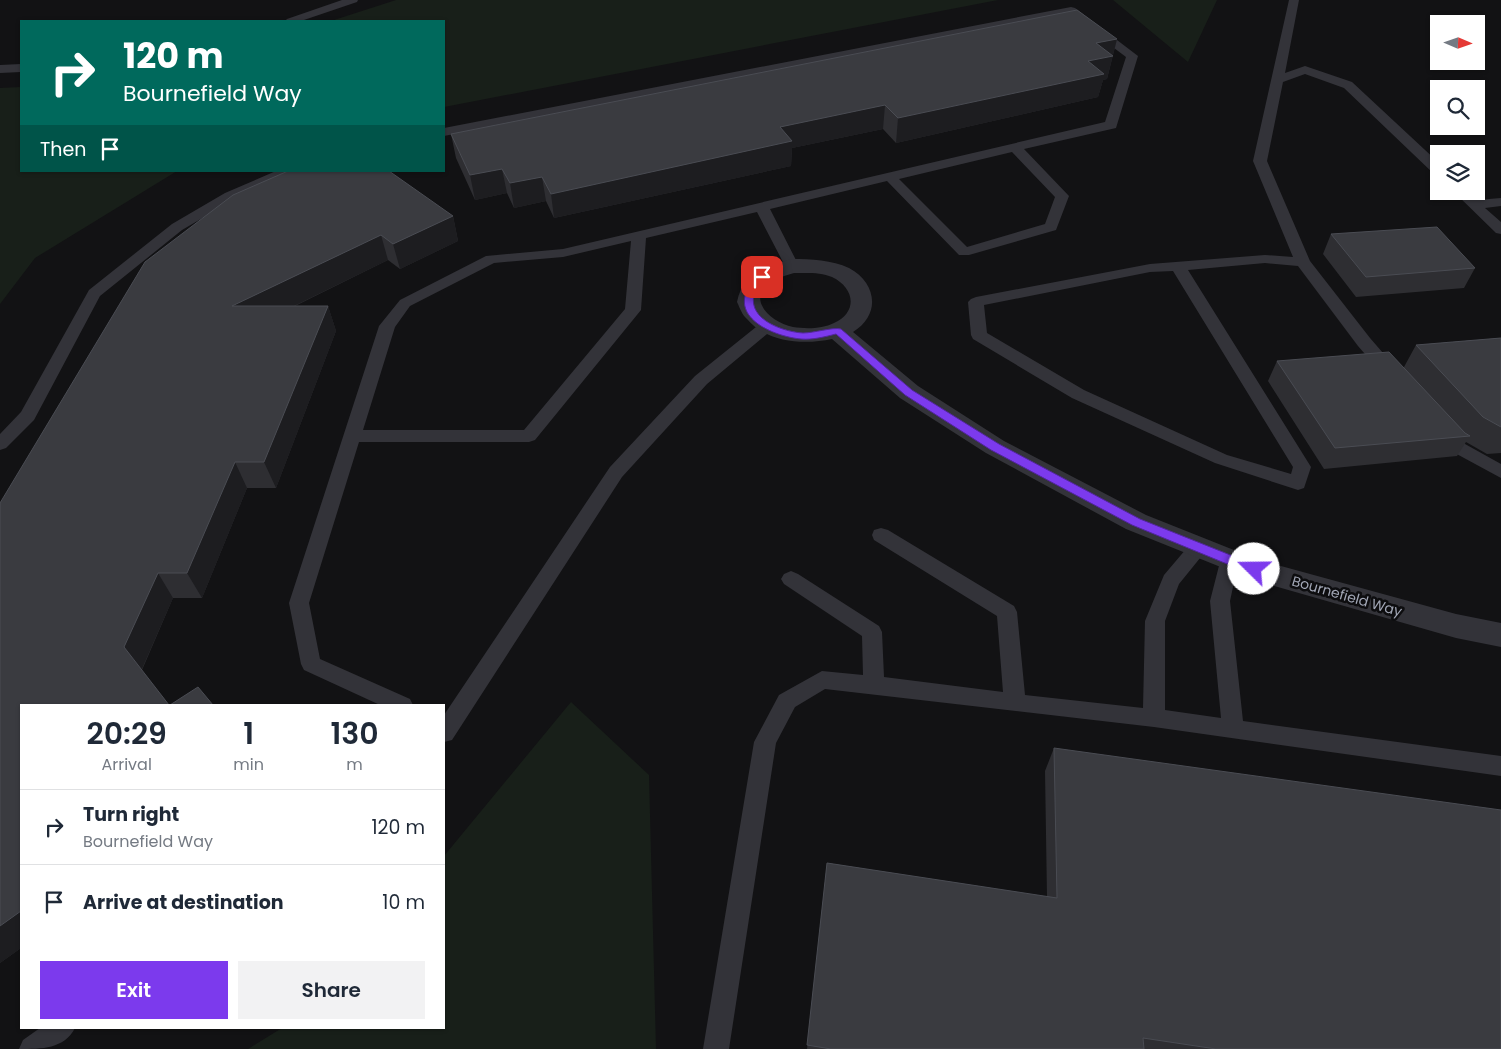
<!DOCTYPE html>
<style>
:root{--surface:#fff;--page:#f2f2f3;--text:#1f2937;--muted:#747a83;--line:#e0e1e3;--accent:#7c3aed}
body{margin:0;font-family:Poppins,sans-serif;background:var(--page);color:var(--text);height:100vh;display:flex;flex-direction:column;font-size:19px;white-space:nowrap}
*{box-sizing:border-box;margin:0}
p{font-size:16px;color:var(--muted)}
.icon{flex:none;width:28px;height:28px;fill:none;stroke:currentColor;stroke-width:2;stroke-linecap:round;stroke-linejoin:round}
.map{position:relative;flex:1;overflow:hidden}
.side{position:absolute;left:20px;top:704px;width:425px;height:325px;display:flex;flex-direction:column;background:var(--surface);border-radius:0px;box-shadow:0 1px 4px #0004}
.side>*{flex:none}
.top-card{position:absolute;left:20px;top:20px;width:425px;height:152px;border-radius:0px;box-shadow:0 1px 4px #0004;background:#00695c;color:#fff;overflow:hidden}
.needle{width:32px;rotate:92deg}
.tools{position:absolute;left:1430px;top:15px;display:grid;gap:10px}
.tools a{display:grid;place-items:center;width:55px;height:55px;border-radius:0px;background:var(--surface);box-shadow:0 1px 4px #0004;font-size:25px}
.pin{position:absolute;display:grid;place-items:center;width:42px;height:42px;color:#fff;margin:-21px;border-radius:10px;box-shadow:0 2px 8px #0006}
.me{position:absolute;width:55px;margin:-28px;rotate:292deg;stroke-linejoin:round;filter:drop-shadow(0 0 4px #0008)}
.turn{display:flex;align-items:center;gap:18px;height:105px;padding:0 20px;font-size:22px}
.turn .icon{width:65px;height:65px;stroke-width:2.5}
.turn b{display:block;font-size:35px;line-height:42px}
.then{display:flex;align-items:center;height:48px;padding:0 20px;background:#0003;gap:10px;font-size:19px}
.eta{display:flex;justify-content:space-evenly;align-items:center;height:85px;text-align:center}
.eta b{font-size:30px;font-weight:600;line-height:35px}
.cta{display:flex;gap:10px;margin-top:auto;padding:10px 20px}
.cta a{flex:1;height:58px;border-radius:0px;background:var(--accent);color:#fff;font-size:20px;font-weight:600;line-height:58px;text-align:center}
.cta a+a{background:var(--page);color:var(--text)}
ul{padding:0;list-style:none}
li{display:flex;align-items:center;gap:15px;height:75px;padding:0 20px;border-top:1px solid var(--line)}
li div{flex:1}
li b{display:block;font-size:19px}
li em{font-style:normal}
.map>svg:first-child{display:block}
.green{fill:#181f19}
.lines{fill:none;stroke-linecap:round;stroke-linejoin:round}
.service{fill:#333339;fill-rule:evenodd}
.minor{fill:#333339;fill-rule:evenodd}
.wall{fill:#2e2e32}
.shaded-wall{fill:#1d1d20}
.building{fill:#3a3b40;stroke:#4a4c53}
.route{fill:#7c3aed;stroke:#51269a}
.labels{text-anchor:middle;dominant-baseline:central;stroke-width:5;stroke-linejoin:round;paint-order:stroke}
.street-label{font-size:14px;fill:#a2a7b6;stroke:#0d0d0f}
</style>
<div class="map">
<svg width="1501" height="1049" viewBox="0 0 1501 1049">
<rect width="100%" height="100%" fill="#121214"/>
<!-- green -->
<path class="green" d="M396,0h602l-554,107v-86h-113z
M1113,0h104l-29,62z
M21,87v84h156l-142,87 -35,46v-216z
M571,702l78,73 7,274h-408l34,-21h162v-172z"/>
<g class="lines">
<!-- service -->
<path class="service" d="M342,0h16l-1,2 -56,19h-16l2,-2z
M1289,0h10l-14,73 20,-7 47,16 87,81v12l-5,-1 -90,-86 -39,-14 -22,8 -16,79 43,100 60,77 26,30 2,4 -2,4 -6,1 -6,-1 -26,-30 -60,-80 -33,-3 -77,7 123,197 -7,21 -6,2 -83,-27 -143,-65 -99,-59 -2,-4 -3,-33 3,-3 5,-2 174,-33 115,-9 28,2 -40,-96zM1173,271l120,196 -2,7 -64,-19 -143,-65 -97,-57 -3,-28 166,-33z
M1071,7l4,1 63,48 -22,72 -92,21 45,47 -13,34 -87,25h-10l-72,-74 -117,28 29,57 -2,3h-10l-2,-3 -28,-54 -111,26 -5,72 -106,130 -6,2h-170l-50,161 11,56 90,40 3,6h-33l-76,-35 -3,-6 -12,-61 90,-277 21,-26 86,-44 77,-7 542,-127 21,-65 -57,-43 -625,122v-8zM1012,152l43,45 -10,27 -78,23 -68,-68zM631,241l-6,68 -101,121h-161l32,-103 15,-21 84,-43 69,-6z
M21,64v8l-21,1v-8z
M276,171h19l-2,3 -58,25 -53,31 -82,66 -66,124 -28,28 -6,2v-16l21,-22 68,-122 83,-66 53,-31z
M1453,191h15l9,9 24,-2v8l-16,2 16,14v12l-5,-1z
M767,321l6,2 2,3 -2,3 -66,55 -85,93 -170,263 -8,2v-27l166,-248 85,-91 66,-53z
M1444,425l6,2 15,17 36,20v14l-48,-26 -18,-21 3,-4z
M881,528l7,2 126,76 3,6 8,83 118,13 2,-87 19,-46 28,-33 7,-2 7,2 3,5 -30,37 -14,37v89l56,8 -11,-117 12,-47 7,-2 7,2 3,5 -9,42 13,120 258,35v20l-347,-49 -329,-38 -30,18 -19,36 -47,306h-26l51,-307 25,-47 43,-24 41,4 -1,-39 -78,-52 -3,-5 3,-5 7,-3 7,3 81,52 3,6 2,45 119,15 -6,-76 -123,-76 -2,-5 2,-5z
M40,1028h35c-11,21 -33,21 -56,21l4,-9z"/>
<!-- minor -->
<path class="minor" d="M792,259c19,0 40,1 57,9 28,15 32,47 4,64l65,54 86,55 142,74 113,45 197,54 45,9v24l-45,-9 -203,-58 -127,-51 -140,-76 -86,-55 -68,-59c-28,6 -65,4 -85,-20 -5,-4 -7,-11 -10,-17 6,-30 28,-36 55,-43zM794,273c13,0 27,-1 38,4 23,11 26,35 2,46 -12,6 -28,6 -41,4 -23,-5 -49,-29 -20,-47 6,-3 15,-5 21,-7z"/>
</g>
<!-- wall -->
<path class="wall" d="M1117,39l-10,40 -4,1 -5,17 -202,46 -13,-14 -91,19 -1,18 -237,52 -8,-17 -32,7 -7,-15 -32,7 -19,-42 -5,-24z
M288,171l165,45 5,25 -58,28 -12,-9 -93,46h33l8,25 -60,157h-29l-45,110h-29l-31,72 -121,35v243l-21,15v-460z
M1331,234l144,34 -11,20 -108,9 -33,-43z
M1501,338v115l-14,1 -21,-12 -9,14 -133,13 -56,-88 9,-20 127,6 12,-22z
M1054,748l447,301h-694l20,-186 220,34 -2,-126z"/>
<!-- shaded-wall -->
<path class="shaded-wall" d="M1117,39l-10,40 -4,1 -5,17 -202,46 2,-25 190,-57 8,-18z
M885,105l-2,24 -91,19 -1,18 -237,52 -3,-24 229,-67z
M502,169l5,24 -32,7 -5,-25z
M542,177l4,24 -32,7 -4,-25z
M453,216l5,25 -58,28 -7,-25z
M381,235l7,25 -145,71 -11,-25z
M328,306l8,25 -60,157 -12,-26z
M235,462l12,26 -45,110 -15,-25z
M158,573l15,25 -32,73 -17,-24z
M21,911v37l-21,15v-37z"/>
<!-- building -->
<path class="building" d="M1077,10l40,29 -21,4 17,13 -25,5 16,13 -206,44 -13,-13 -105,22 12,14 -241,53 -9,-17 -32,6 -8,-14 -32,6 -19,-41z
M288,171h101l64,45 -60,28 -12,-9 -149,71h96l-64,156h-29l-48,111h-29l-34,74 45,58h-148v206l-21,15v-423l145,-241 88,-67z
M1437,227l38,41 -109,9 -35,-43z
M1501,338v89l-18,-10 -67,-72z
M1389,352l76,81 5,3 -135,12 -58,-87z
M198,687l15,18h-43z
M1054,748l447,62v239h-285l-73,-11 1,11h-313l-24,-4 20,-182 230,35z"/>
<!-- route -->
<path class="route" d="M762,274l5,3c-5,6 -12,10 -13,18 -6,25 30,37 49,38 11,0 29,-6 38,-4l71,61 87,54 141,75 118,47 1,3 -1,4h-9l-117,-48 -141,-75 -86,-55 -69,-61c-12,3 -23,6 -35,5 -23,-2 -68,-18 -54,-49 2,-7 8,-14 15,-16z"/>
<g class="labels">
<!-- street labels -->
<g class="street-label">
<text transform="translate(1347 596) rotate(16)">Bournefield Way</text>
</g>
</g>
</svg>
<div class="tools">
<a><svg class="needle" viewBox="-14 -14 28 28"><path d="M0-13l5 13h-10z" fill="#e53935"/><path d="M0 13l5-13h-10z" fill="#747a83"/></svg></a>
<a><svg class="icon" aria-label="search" viewBox="0 0 24 24"><circle cx="10" cy="10" r="6"/><path d="M15 15l6 6"/></svg></a>
<a><svg class="icon" aria-label="layers" viewBox="0 0 24 24"><path d="M12 4l9 5-9 5-9-5zM3 14l9 5 9-5"/></svg></a>
</div>
<div class="pin" style="left:762px;top:277px;background:#d93025"><svg class="icon" aria-label="arrive" viewBox="0 0 24 24"><path d="M6 21V4h12l-3 4 3 4H6"/></svg></div>
<svg class="me" style="left:1254px;top:569px" viewBox="-20 -20 40 40"><circle r="19" fill="#fff"/><path d="M0-13L10 11 0 6-10 11z" fill="#7c3aed"/></svg>
<div class="top-card">
<div class="turn"><svg class="icon" aria-label="right" viewBox="0 0 24 24"><path d="M7 20v-9h11M14 6l5 5-5 5"/></svg><div><b>120 m</b>Bournefield Way</div></div>
<div class="then">Then<svg class="icon" aria-label="arrive" viewBox="0 0 24 24"><path d="M6 21V4h12l-3 4 3 4H6"/></svg></div>
</div>
<section class="side">
<div class="eta">
<div><b>20:29</b><p>Arrival</p></div>
<div><b>1</b><p>min</p></div>
<div><b>130</b><p>m</p></div>
</div>
<ul>
<li><svg class="icon" aria-label="right" viewBox="0 0 24 24"><path d="M7 20v-9h11M14 6l5 5-5 5"/></svg><div><b>Turn right</b><p>Bournefield Way</p></div><em>120 m</em></li>
<li><svg class="icon" aria-label="arrive" viewBox="0 0 24 24"><path d="M6 21V4h12l-3 4 3 4H6"/></svg><div><b>Arrive at destination</b></div><em>10 m</em></li>
</ul>
<div class="cta"><a>Exit</a><a>Share</a></div>
</section>
</div>
